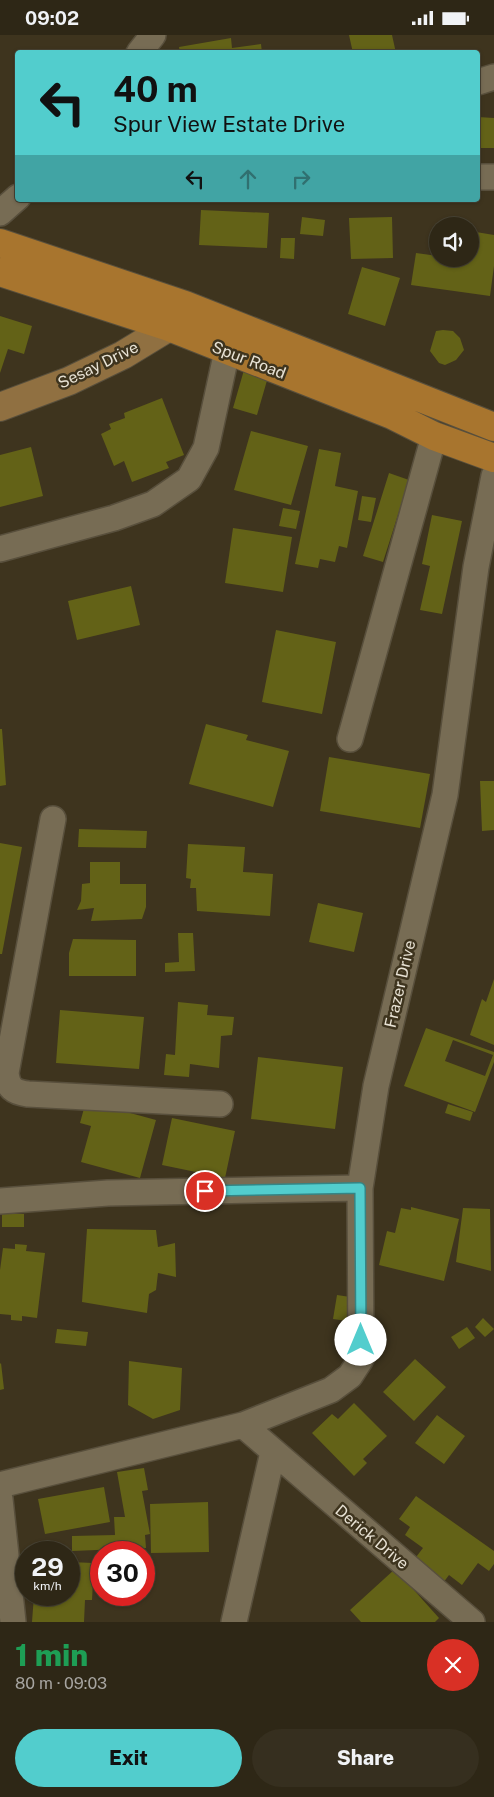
<!DOCTYPE html>
<meta charset="utf-8">
<style>
:root{--surface:#2e2716;--page:#362f1f;--text:#f1f3f6;--muted:#a7a5a1;--line:#494435;--accent:#52cdcd}
body{margin:0;font-family:"Public Sans",sans-serif;background:var(--page);color:var(--text);height:100vh;display:flex;flex-direction:column;font-size:19px;white-space:nowrap}
*{box-sizing:border-box;margin:0}
p{font-size:16px;color:var(--muted)}
.icon{flex:none;width:28px;height:28px;fill:none;stroke:currentColor;stroke-width:2;stroke-linecap:round;stroke-linejoin:round}
.map{position:relative;height:1587px;overflow:hidden}
.drawer{display:flex;flex-direction:column;background:var(--surface);flex:1}
.drawer>*{flex:none}
.guide{position:absolute;left:15px;top:15px;width:465px;height:152px;border-radius:5px;box-shadow:0 1px 4px #0004,0 0 0 1px var(--line);background:#52cdcd;color:#111;overflow:hidden}
.tools{position:absolute;left:429px;top:182px;display:grid;gap:10px}
.tools a{display:grid;place-items:center;width:50px;height:50px;border-radius:50%;background:var(--surface);box-shadow:0 1px 4px #0004,0 0 0 1px var(--line);font-size:25px}
.speed{position:absolute;left:15px;top:1506px;display:flex;gap:10px;font-size:25px;font-weight:700;text-align:center}
.speed>*{display:grid;place-content:center;width:65px;height:65px;border-radius:50%;background:var(--surface);box-shadow:0 1px 4px #0004,0 0 0 1px var(--line);line-height:1}
.speed small{font-size:12px;font-weight:400}
.speed .limit{border:8px solid #d22;background:#fff;color:#111}
.pin{position:absolute;display:grid;place-items:center;width:42px;height:42px;color:#fff;margin:-21px;border:2px solid #fff;border-radius:50%;box-shadow:0 1px 5px #0007}
.me{position:absolute;width:55px;margin:-28px;rotate:0deg;stroke-linejoin:round;filter:drop-shadow(0 0 4px #0008)}
.turn{display:flex;align-items:center;gap:18px;height:105px;padding:0 15px;font-size:22px}
.turn .icon{width:65px;height:65px;stroke-width:2.5}
.turn b{display:block;font-size:35px;line-height:42px}
.lanes{display:flex;align-items:center;height:48px;padding:0 15px;background:#0003;justify-content:center;gap:25px;direction:ltr}
.lanes .off{opacity:.35}
.round{display:grid;place-items:center;flex:none;width:52px;height:52px;border-radius:26px;background:var(--page)}
.overview{display:flex;align-items:center;justify-content:space-between;height:85px;padding:0 15px}
h1{font-size:30px;font-weight:800;line-height:38px;color:#1e9e55}
.action{display:flex;gap:10px;margin-top:auto;padding:10px 15px}
.action a{flex:1;height:58px;border-radius:30px;background:var(--accent);color:#111;font-size:20px;font-weight:800;line-height:58px;text-align:center}
.action a+a{background:var(--page);color:var(--text)}
.status{display:flex;justify-content:space-between;align-items:center;height:35px;padding:0 25px;background:var(--surface);direction:ltr}
.status svg{height:14px;fill:currentColor}
.map>svg:first-child{display:block}
.building{fill:#636217;fill-rule:evenodd}
.lines{fill:none;stroke-linecap:round;stroke-linejoin:round}
.street-casing{stroke:#584f3c;stroke-width:28}
.secondary-casing{stroke:#584f3c;stroke-width:30}
.primary-casing{stroke:#584f3c;stroke-width:30}
.street{stroke:#776c54;stroke-width:25}
.secondary{stroke:#907041;stroke-width:28}
.primary{stroke:#a8752e;stroke-width:28}
.route-casing{stroke:#358585;stroke-width:12}
.route{stroke:#52cdcd;stroke-width:9}
.labels{text-anchor:middle;dominant-baseline:central;stroke-width:5;stroke-linejoin:round;paint-order:stroke}
.street-label{font-size:16px;fill:#e8e2d4;stroke:#3e341e}
</style>
<div class="status"><b>09:02</b><svg viewBox="0 0 49 12"><path d="M0 12V9h3v3zM5 12V6h3v6zM10 12V3h3v9zM15 12V0h3v12zM26 1h20v11H26zM47 4h2v5h-2z"/></svg></div>
<div class="map">
<svg width="494" height="1587" viewBox="0 0 494 1587">
<rect width="100%" height="100%" fill="#3e341e"/>
<!-- building -->
<path class="building" d="M349,0h43l4,18h-43z
M231,3l1,10 29,-4 1,9h-82l-1,-6z
M478,82l16,1v30h-16z
M201,175l68,3 -2,35 -68,-3z
M302,182l23,3 -2,16 -23,-2z
M392,182l1,41 -42,1 -2,-41z
M470,196l24,4v31l-4,30 -79,-11 5,-32 22,3v3h32z
M281,203h14l-1,21 -14,-1z
M362,232l38,11 -15,48 -37,-12z
M0,281l32,10 -8,28 -16,-5 -8,24z
M443,295l10,1 7,7 4,12 -8,10 -11,5 -6,-2 -9,-12 6,-20z
M244,335l24,7 -11,38 -24,-7z
M162,363l22,57 -18,7 3,6 -37,14 -8,-21 -10,5 -13,-32 10,-5 -2,-5 16,-6 -1,-5z
M251,396l57,15 -17,59 -57,-15z
M31,412l12,49 -43,11v-52z
M319,414l22,4 -6,33 23,5 -11,57 -8,-2 -4,16 -15,-3 -2,9 -23,-4z
M389,438l20,7 -26,82 -20,-6z
M362,461l14,2 -5,24 -13,-2z
M283,473l17,3 -4,18 -17,-3z
M432,480l30,6 -20,93 -22,-4 10,-44 -8,-2z
M233,493l59,9 -9,55 -58,-9z
M131,551l9,39 -63,15 -9,-39z
M276,595l60,12 -14,72 -60,-12z
M206,689l42,11 -2,5 43,11 -16,56 -84,-23z
M0,694h2l4,56 -6,1z
M329,722l101,17 -10,54 -100,-17z
M480,746h14v49l-12,1z
M79,794l68,2 -1,17 -68,-1z
M0,808l22,4 -20,107h-2z
M188,809l57,3 -2,25 30,2 -3,42 -73,-5 -1,-23h-6l1,-9 -5,-1z
M90,827h30v22h26v23l-4,12 -51,2 3,-13 -17,2 4,-9 1,-17 8,-1z
M318,868l45,10 -9,39 -45,-10z
M178,898h15l2,38 -30,1v-9l14,-1z
M73,904l63,1v36h-67v-23z
M494,944v66l-24,-10 12,-36 4,3z
M178,967l30,3 -1,10 27,2 -2,18 -11,1 -2,32 -29,-4 -1,13 -25,-2 2,-21 9,1z
M60,975l84,7 -5,52 -83,-6z
M426,993l68,24v10l-19,50 -71,-26zM453,1005l40,15 -8,21 -40,-15z
M258,1022l85,10 -8,62 -84,-10z
M86,1066l70,19 -16,58 -59,-16 10,-36 -11,-3z
M448,1069l25,8 -3,9 -25,-8z
M172,1083l63,13 -10,47 -63,-13z
M411,1172l48,12 -15,62 -65,-16 8,-34 8,2 6,-25 10,2z
M463,1173l27,1 1,62 -35,-9z
M2,1179h22v13h-22z
M87,1194l69,1 2,17 17,-4 1,34 -18,-4 -2,17 -7,4 -2,19 -65,-11z
M15,1209l12,1 -1,6 19,2 -8,65 -15,-2v5l-11,-1v-5l-11,-1v-44l3,-22 12,1z
M337,1260l20,3 -3,24 -21,-3z
M483,1283l11,11 -9,8 -10,-10z
M467,1292l8,11 -16,11 -8,-12z
M57,1294l31,3 -2,14 -31,-3z
M415,1324l31,28 -32,34 -31,-29z
M129,1326l53,7 -2,42 -27,9 -25,-14z
M1,1328l3,26 -4,1v-26z
M354,1368l33,33 -24,23 4,4 -13,13 -42,-43 20,-19 6,5z
M437,1380l28,21 -21,28 -29,-21z
M144,1433l4,22 -6,1 8,43 -5,1 1,13 -74,3v-15l43,-1 -1,-18h11l-8,-45z
M104,1452l6,35 -65,12 -7,-35z
M416,1461l78,55v13l-5,7 -11,-8 -16,22 -13,-10 -6,8 -30,-22 10,-13 -18,-13 5,-8 -11,-8z
M208,1467l1,50 -58,1 -1,-49z
M69,1527l25,1 -2,37h-7l-1,22h-52l2,-27h35z
M395,1534l44,49 -4,4h-74l-11,-12z"/>
<g class="lines">
<defs>
<path id="street" d="M139,18l14,-18
M478,47l16,-5
M478,142h16
M0,178l18,-16
M0,514l114,-31 39,-14 36,-25 17,-31 21,-97 6,-19
M350,704l84,-303
M53,784l-47,254c2,15 7,19 22,21l192,10
M0,1166l108,-8 252,-5
M243,1390l229,197
M0,1450l243,-60 88,-35 19,-14 11,-17 -1,-171 16,-102 69,-291 31,-228 18,-91
M0,1464l13,123
M234,1587l39,-170"/>
<path id="secondary" d="M0,372l69,-26 54,-26 46,-28 11,-15"/>
<path id="primary" d="M0,208l185,62 309,122
M0,237l169,55 223,88 42,21 60,22"/>
</defs>
<!-- street casing -->
<use href="#street" class="street-casing"/>
<!-- secondary casing -->
<use href="#secondary" class="secondary-casing"/>
<!-- primary casing -->
<use href="#primary" class="primary-casing"/>
<!-- street -->
<use href="#street" class="street"/>
<!-- secondary -->
<use href="#secondary" class="secondary"/>
<!-- primary -->
<use href="#primary" class="primary"/>
</g>
<g class="lines">
<defs>
<path id="route" d="M205,1156l155,-3 1,152"/>
</defs>
<!-- route casing -->
<use href="#route" class="route-casing"/>
<!-- route -->
<use href="#route" class="route"/>
</g>
<g class="labels">
<!-- street labels -->
<g class="street-label">
<text transform="translate(249 325) rotate(21)">Spur Road</text>
<text transform="translate(98 330) rotate(-26)">Sesay Drive</text>
<text transform="translate(400 949) rotate(-77)">Frazer Drive</text>
<text transform="translate(372 1502) rotate(40)">Derick Drive</text>
</g>
</g>
</svg>
<div class="tools">
<a><svg class="icon" aria-label="sound" viewBox="0 0 24 24"><path d="M4 9h4l5-4v14l-5-4H4zM17 9q2 3 0 6"/></svg></a>
</div>
<div class="speed"><div>29<small>km/h</small></div><div class="limit">30</div></div>
<div class="pin" style="left:205px;top:1156px;background:#d93025"><svg class="icon" aria-label="arrive" viewBox="0 0 24 24"><path d="M6 21V4h12l-3 4 3 4H6"/></svg></div>
<svg class="me" style="left:361px;top:1305px" viewBox="-20 -20 40 40"><circle r="19" fill="#fff"/><path d="M0-13L10 11 0 6-10 11z" fill="#52cdcd"/></svg>
<div class="guide">
<div class="turn"><svg class="icon" aria-label="left" viewBox="0 0 24 24"><path d="M17 20v-9H6M10 6l-5 5 5 5"/></svg><div><b>40 m</b>Spur View Estate Drive</div></div>
<div class="lanes"><svg class="icon" aria-label="left" viewBox="0 0 24 24"><path d="M17 20v-9H6M10 6l-5 5 5 5"/></svg><svg class="icon off" aria-label="ahead" viewBox="0 0 24 24"><path d="M12 20V5M6 11l6-6 6 6"/></svg><svg class="icon off" aria-label="right" viewBox="0 0 24 24"><path d="M7 20v-9h11M14 6l5 5-5 5"/></svg></div>
</div>
</div>
<section class="drawer">
<div class="overview"><div><h1>1 min</h1><p>80 m · 09:03</p></div><a class="round" style="background:#d93025;color:#fff"><svg class="icon" aria-label="close" viewBox="0 0 24 24"><path d="M6 6l12 12M18 6L6 18"/></svg></a></div>
<div class="action"><a>Exit</a><a>Share</a></div>
</section>
